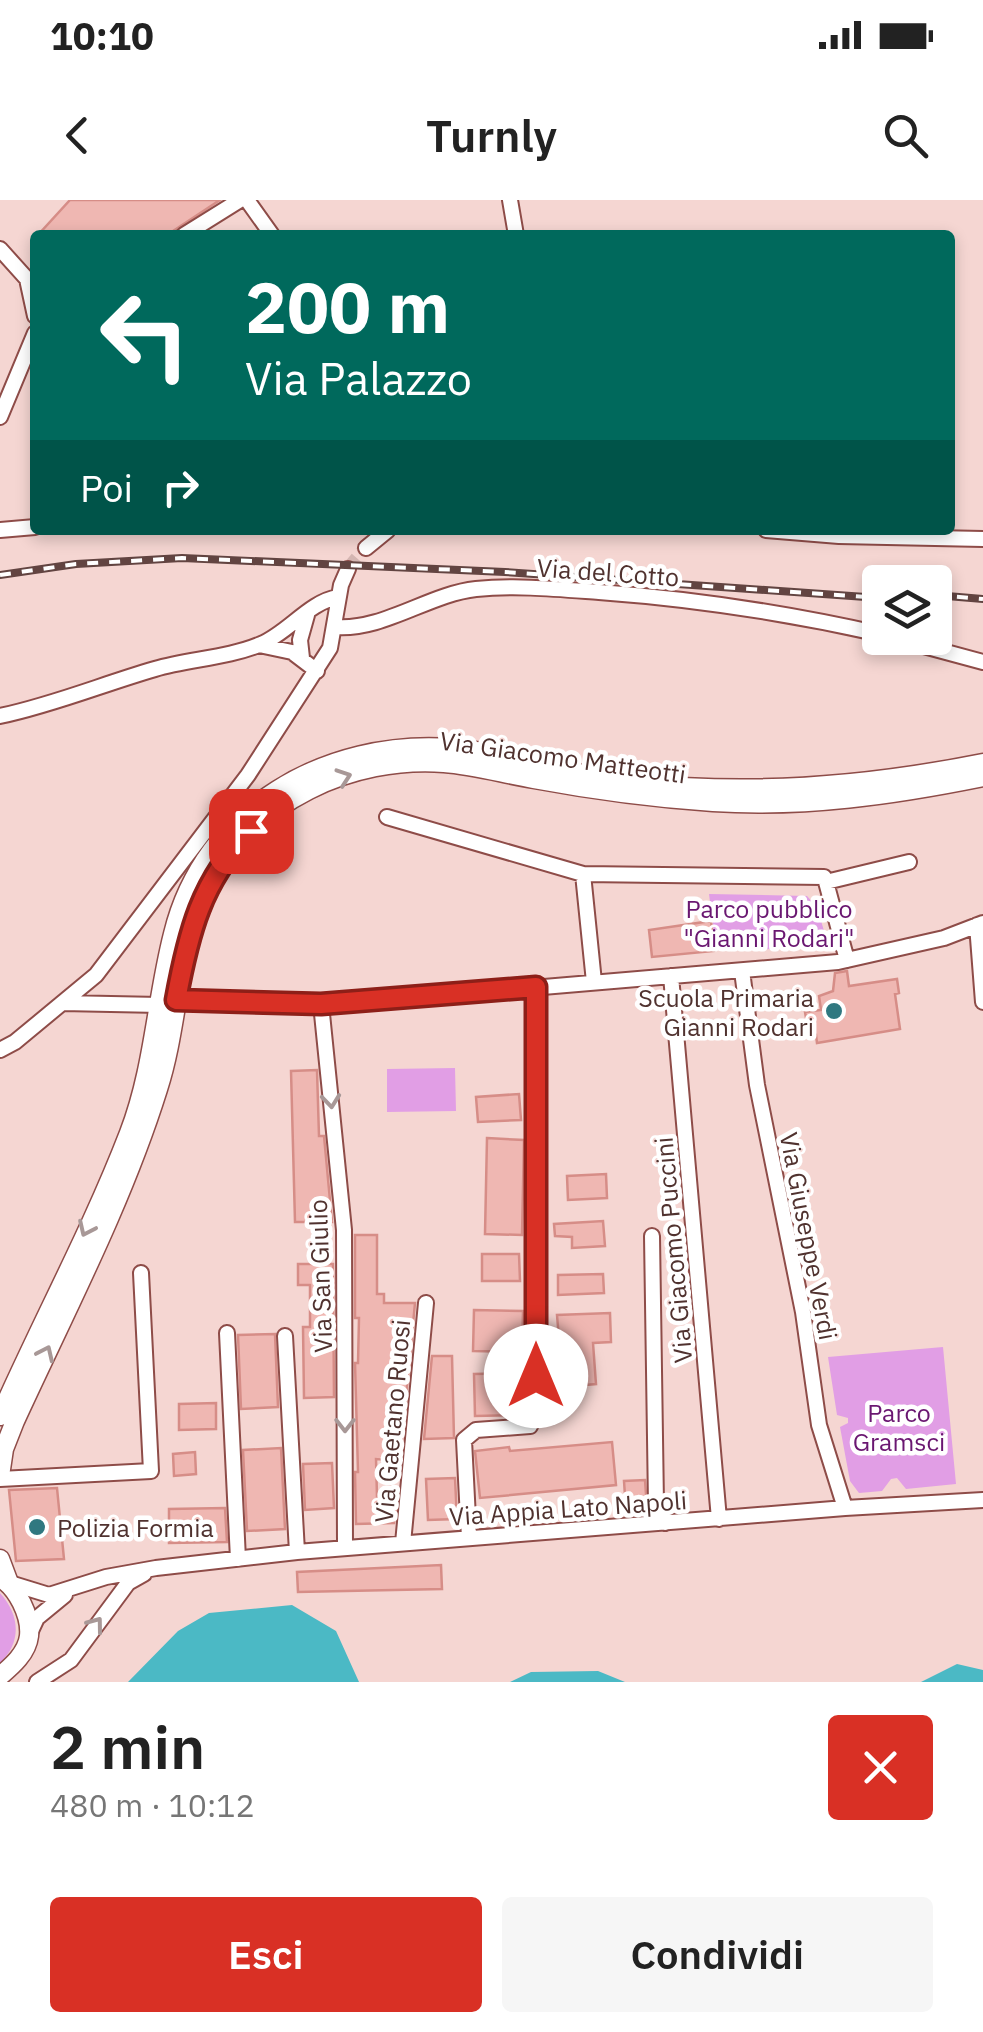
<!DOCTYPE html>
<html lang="it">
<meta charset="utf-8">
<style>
:root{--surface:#fff;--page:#f6f6f6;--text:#222;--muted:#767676;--accent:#d93025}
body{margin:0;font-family:"IBM Plex Sans",sans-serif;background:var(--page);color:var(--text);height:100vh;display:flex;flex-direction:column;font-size:38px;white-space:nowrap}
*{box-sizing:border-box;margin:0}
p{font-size:32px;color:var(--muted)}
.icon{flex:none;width:55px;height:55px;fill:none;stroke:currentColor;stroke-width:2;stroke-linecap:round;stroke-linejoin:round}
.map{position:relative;height:1482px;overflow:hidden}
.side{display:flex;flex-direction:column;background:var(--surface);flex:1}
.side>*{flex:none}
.hud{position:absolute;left:30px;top:30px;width:925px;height:305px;border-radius:10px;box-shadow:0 5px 15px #0003;background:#00695c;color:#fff;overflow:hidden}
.tools{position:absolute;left:862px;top:365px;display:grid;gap:20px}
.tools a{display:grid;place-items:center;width:90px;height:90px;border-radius:10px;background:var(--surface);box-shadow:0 5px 15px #0003;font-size:50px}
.pin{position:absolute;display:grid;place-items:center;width:85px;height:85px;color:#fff;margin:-42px;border-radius:20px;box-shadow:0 5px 15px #0006}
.me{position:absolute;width:110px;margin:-55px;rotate:0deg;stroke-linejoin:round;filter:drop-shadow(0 0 8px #0008)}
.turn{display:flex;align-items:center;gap:35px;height:210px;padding:0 50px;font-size:45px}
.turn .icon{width:130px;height:130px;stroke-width:2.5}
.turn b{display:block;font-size:70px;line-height:85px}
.then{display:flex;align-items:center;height:95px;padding:0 50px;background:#0003;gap:20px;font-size:38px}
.round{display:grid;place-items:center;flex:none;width:105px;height:105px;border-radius:10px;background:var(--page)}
.overview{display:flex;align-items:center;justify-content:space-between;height:170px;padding:0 50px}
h1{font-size:60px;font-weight:600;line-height:75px}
.action{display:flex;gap:20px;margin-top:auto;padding:20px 50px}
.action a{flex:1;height:115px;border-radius:10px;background:var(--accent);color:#fff;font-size:40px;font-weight:600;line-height:115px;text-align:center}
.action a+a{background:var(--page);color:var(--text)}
.status{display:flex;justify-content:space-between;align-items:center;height:70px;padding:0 50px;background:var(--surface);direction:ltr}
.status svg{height:28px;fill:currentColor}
header{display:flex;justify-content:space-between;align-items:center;height:130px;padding:0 50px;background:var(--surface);font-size:45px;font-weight:600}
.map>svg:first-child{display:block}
.green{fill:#e19ee5}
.water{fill:#4bb9c5}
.building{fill:#efb7b2;stroke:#d68d87;stroke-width:2.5}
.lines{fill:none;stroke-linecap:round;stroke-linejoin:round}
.minor-tunnel{stroke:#d4b5b1;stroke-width:14;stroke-dasharray:14 7;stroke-linecap:butt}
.minor-casing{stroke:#8e4c48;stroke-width:18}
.major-casing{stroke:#8e4c48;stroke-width:21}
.minor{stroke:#fff;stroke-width:14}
.major{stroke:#fff;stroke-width:18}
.rail-casing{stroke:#624441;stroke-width:8}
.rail{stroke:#fff;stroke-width:4;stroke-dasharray:11;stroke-linecap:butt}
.oneway{stroke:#a89897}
.route-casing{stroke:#8d1f18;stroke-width:25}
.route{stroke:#d93025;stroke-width:18}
.poi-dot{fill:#307880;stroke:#fff;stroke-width:4}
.labels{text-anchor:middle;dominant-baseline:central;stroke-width:9;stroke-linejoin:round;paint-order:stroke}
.street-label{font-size:25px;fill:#50322f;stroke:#fff}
.park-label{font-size:25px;fill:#6a1771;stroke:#fff}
.poi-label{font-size:25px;fill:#50322f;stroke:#fff;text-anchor:end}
</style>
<div class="status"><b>10:10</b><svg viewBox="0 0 49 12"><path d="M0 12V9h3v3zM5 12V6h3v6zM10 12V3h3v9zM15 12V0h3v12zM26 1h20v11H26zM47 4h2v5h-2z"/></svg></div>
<header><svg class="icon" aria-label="back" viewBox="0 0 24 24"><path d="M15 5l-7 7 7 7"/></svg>Turnly<svg class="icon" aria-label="search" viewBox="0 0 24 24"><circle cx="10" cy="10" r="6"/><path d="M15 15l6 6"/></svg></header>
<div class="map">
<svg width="983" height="1482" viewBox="0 0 983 1482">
<rect width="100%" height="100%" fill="#f5d6d2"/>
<!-- green -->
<path class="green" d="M709,694l98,2 10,11 12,41 -113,2z
M455,868l1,43 -69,1v-43z
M943,1147l13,137 -50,5 -9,-11 -6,1 -9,12 -23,2 -9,-12 -10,-54 8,-4v-5l-11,-3 -9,-58z
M0,1393c20,22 22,49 0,70z"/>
<!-- water -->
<path class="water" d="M292,1405l44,26 23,51h-231l50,-51 31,-18z
M957,1464l26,6v12h-62z
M598,1471l27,11h-115l21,-10z"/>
<!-- building -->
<path class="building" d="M70,0h150l-53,35h-129z
M711,721l3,30 -62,6 -3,-27z
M847,771l2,15 48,-7 2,14 -4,1 5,35 -83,14 -1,-8 -7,1 -4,-24 16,-2 -2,-14 14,-5 2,-18z
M317,870l2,66h5l8,86h-37l-4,-151z
M519,894l2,26 -43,2 -2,-25z
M487,938l37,2 -2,95 -37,-1z
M606,974l1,24 -39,2 -1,-24z
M603,1021l2,25 -33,2v-11l-17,-1 -1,-12z
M355,1035h22v59h7v9h31l-15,158 -24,-2 1,37 20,2 -3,25 -38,1 -1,-52h3l-3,-109h3l1,-45h-4z
M482,1054h37l1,27h-38z
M298,1064h35l1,133 -30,1 -1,-71h7v-42h-12z
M603,1074l1,19 -46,2v-20z
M474,1110l49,1 -1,41 -49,-1z
M610,1113l1,29 -18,1 3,41 -33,3 -6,-72z
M275,1134l3,73 -37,2 -3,-74z
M432,1156h20l2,82 -30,1z
M521,1173l1,42 -47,1 -1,-42z
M216,1203v26l-37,1v-26z
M612,1242l4,43 -136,13 -5,-47 34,-4 1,4z
M281,1248l4,81 -38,2 -4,-81z
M195,1252l1,22 -22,2 -1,-22z
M332,1263l2,45 -29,2 -2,-46z
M455,1278l2,41 -29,1 -2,-41z
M645,1280l2,29 -21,2 -2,-30z
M57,1288l7,71 -48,2 -7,-71z
M225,1308l2,34 -58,1v-34z
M441,1365l1,24 -144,3 -1,-20z"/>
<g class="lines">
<!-- minor-tunnel -->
<path class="minor-tunnel" d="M348,369l18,-21"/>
<defs>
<path id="minor" d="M247,0l25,35
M510,0l6,35
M184,35l56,-35
M0,49l27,30 8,37
M0,217l35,-84
M0,330l35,-3
M766,330l73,6 144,3
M366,348l22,-18
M335,427c48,4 94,-33 141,-38 40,-4 82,0 123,3 95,7 188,21 281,42
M894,438l89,24
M259,445l33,7 25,19
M302,458l-2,-18 7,-25
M0,516c53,-11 103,-32 155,-47 34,-10 73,-11 106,-25 28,-12 48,-42 77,-47
M387,617l196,57 241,3 2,5 83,-20
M583,674l11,108
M826,682l21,78
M977,725l6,77
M742,771l15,114 46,227 16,113 26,83
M671,776l48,543
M177,800l144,4 82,-5 435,-37 106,-24 39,-15
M62,803l98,2
M321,804l23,226 1,318
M0,850l15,-8 81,-67 152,-200 82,-127 11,-63 7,-16
M652,1036l4,268 9,19
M227,1133l11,226
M285,1136l12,216
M0,1279l151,-8 -10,-198
M469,1338l-5,-98 12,-10 54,-4 5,-11 1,-428
M403,1343l23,-240
M10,1383l39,12 57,-18 50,-9 141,-16 548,-44 138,-8
M30,1433l7,-15 28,-23
M37,1482l34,-22 57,-77 16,-9"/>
<path id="major" d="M0,1216c42,-95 92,-187 129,-283 25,-65 27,-133 44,-199 31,-127 154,-195 278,-186 60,5 124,29 186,35 117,13 231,3 346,-20
M0,1276l4,-27 11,-28c50,-109 107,-217 143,-332 22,-68 18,-140 52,-204 44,-84 142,-129 234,-122 30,2 60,11 90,16 59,11 119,19 179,23 91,6 181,-7 270,-25
M0,1359l9,24
M0,1378c17,9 31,38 29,58 -2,17 -17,30 -29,40"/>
</defs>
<!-- minor casing -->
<use href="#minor" class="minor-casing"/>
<!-- major casing -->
<use href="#major" class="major-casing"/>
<!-- minor -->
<use href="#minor" class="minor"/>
<!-- major -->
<use href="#major" class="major"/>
<defs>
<path id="rail" d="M0,375l76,-11 106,-6 323,14 375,26
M935,395l48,4"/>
</defs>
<!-- rail casing -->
<use href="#rail" class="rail-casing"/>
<!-- rail -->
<use href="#rail" class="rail"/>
</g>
<!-- one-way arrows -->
<defs><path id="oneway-chevron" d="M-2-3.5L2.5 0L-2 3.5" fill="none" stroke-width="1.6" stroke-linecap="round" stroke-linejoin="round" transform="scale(2.5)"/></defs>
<g class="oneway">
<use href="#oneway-chevron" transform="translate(344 577) rotate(-19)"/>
<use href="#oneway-chevron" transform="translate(331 901) rotate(84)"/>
<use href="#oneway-chevron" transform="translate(86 1029) rotate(115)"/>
<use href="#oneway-chevron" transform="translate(46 1153) rotate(-65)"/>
<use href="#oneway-chevron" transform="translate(345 1225) rotate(90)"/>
<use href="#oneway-chevron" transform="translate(96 1424) rotate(-53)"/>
</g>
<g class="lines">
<defs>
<path id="route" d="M251,631c-50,48 -63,104 -75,169l145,4 215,-17v389"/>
</defs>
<!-- route casing -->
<use href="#route" class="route-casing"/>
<!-- route -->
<use href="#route" class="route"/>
</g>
<!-- markers -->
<g class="poi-dot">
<circle cx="834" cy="811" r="10"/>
<circle cx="37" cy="1327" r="10"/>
</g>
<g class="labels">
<!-- street labels -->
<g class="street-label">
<text transform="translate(608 372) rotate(4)">Via del Cotto</text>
<text transform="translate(563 557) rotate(8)">Via Giacomo Matteotti</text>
<text transform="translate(809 1036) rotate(79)">Via Giuseppe Verdi</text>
<text transform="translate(673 1050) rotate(-95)">Via Giacomo Puccini</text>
<text transform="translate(320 1076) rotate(-92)">Via San Giulio</text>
<text transform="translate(392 1221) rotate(-85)">Via Gaetano Ruosi</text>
<text transform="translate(568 1308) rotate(-4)">Via Appia Lato Napoli</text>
</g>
<!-- park labels -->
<g class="park-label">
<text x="769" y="708">Parco pubblico<tspan x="769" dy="29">"Gianni Rodari"</tspan></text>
<text x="899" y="1212">Parco<tspan x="899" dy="29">Gramsci</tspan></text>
</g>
<!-- poi labels -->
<g class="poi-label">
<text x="814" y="797">Scuola Primaria<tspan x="814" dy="29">Gianni Rodari</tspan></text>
<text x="57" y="1327" text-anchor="start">Polizia Formia</text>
</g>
</g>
</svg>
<div class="tools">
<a><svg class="icon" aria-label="layers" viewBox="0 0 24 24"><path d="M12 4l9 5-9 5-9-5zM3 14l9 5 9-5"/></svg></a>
</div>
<div class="pin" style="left:251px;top:631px;background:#d93025"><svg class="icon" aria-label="arrive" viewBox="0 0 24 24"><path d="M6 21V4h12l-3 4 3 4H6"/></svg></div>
<svg class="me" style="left:536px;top:1176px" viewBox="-20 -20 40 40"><circle r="19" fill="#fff"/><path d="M0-13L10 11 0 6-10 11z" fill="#d93025"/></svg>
<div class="hud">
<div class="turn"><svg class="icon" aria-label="left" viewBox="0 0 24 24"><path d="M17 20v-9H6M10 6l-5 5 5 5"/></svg><div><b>200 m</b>Via Palazzo</div></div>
<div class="then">Poi<svg class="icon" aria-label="right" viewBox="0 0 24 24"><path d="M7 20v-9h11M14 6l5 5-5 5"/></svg></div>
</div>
</div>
<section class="side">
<div class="overview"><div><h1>2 min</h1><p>480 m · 10:12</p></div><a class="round" style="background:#d93025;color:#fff"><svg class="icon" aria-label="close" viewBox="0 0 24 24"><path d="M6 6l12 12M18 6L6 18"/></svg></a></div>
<div class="action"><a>Esci</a><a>Condividi</a></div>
</section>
